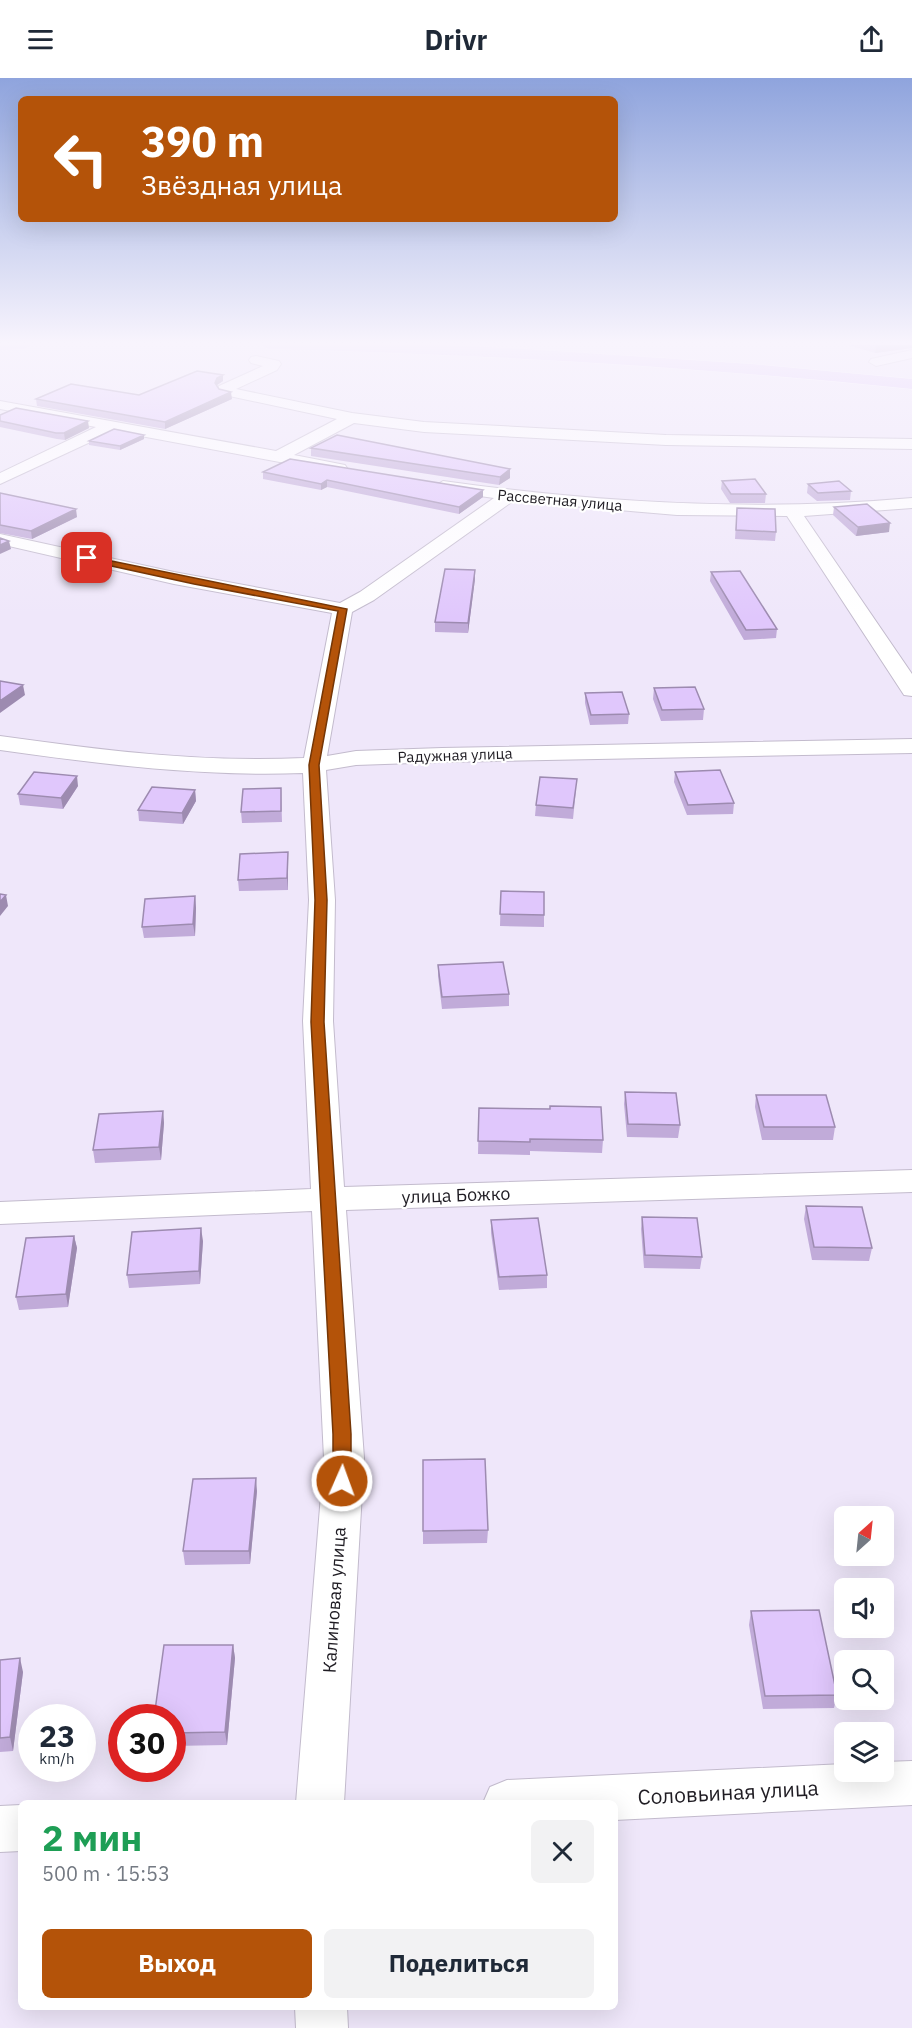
<!DOCTYPE html>
<html lang="ru">
<meta charset="utf-8">
<style>
:root{--surface:#fff;--page:#f2f2f3;--text:#1f2937;--muted:#747a83;--accent:#b45309}
body{margin:0;font-family:"IBM Plex Sans",sans-serif;background:var(--page);color:var(--text);height:100vh;display:flex;flex-direction:column;font-size:22px;white-space:nowrap}
*{box-sizing:border-box;margin:0}
p{font-size:20px;color:var(--muted)}
.icon{flex:none;width:33px;height:33px;fill:none;stroke:currentColor;stroke-width:2;stroke-linecap:round;stroke-linejoin:round}
.map{position:relative;flex:1;overflow:hidden}
.panel{position:absolute;left:18px;top:1722px;width:600px;height:210px;display:flex;flex-direction:column;background:var(--surface);border-radius:9px;box-shadow:0 6px 24px #0002}
.panel>*{flex:none}
.hud{position:absolute;left:18px;top:18px;width:600px;height:126px;border-radius:9px;box-shadow:0 6px 24px #0002;background:#b45309;color:#fff;overflow:hidden}
.needle{width:39px;rotate:27deg}
.controls{position:absolute;left:834px;top:1428px;display:grid;gap:12px}
.controls a{display:grid;place-items:center;width:60px;height:60px;border-radius:9px;background:var(--surface);box-shadow:0 6px 24px #0002;font-size:30px}
.speed{position:absolute;left:18px;top:1626px;display:flex;gap:12px;font-size:30px;font-weight:700;text-align:center}
.speed>*{display:grid;place-content:center;width:78px;height:78px;border-radius:50%;background:var(--surface);box-shadow:0 6px 24px #0002;line-height:1}
.speed small{font-size:15px;font-weight:400}
.speed .limit{border:9px solid #d22;background:#fff;color:#111}
.pin{position:absolute;display:grid;place-items:center;width:51px;height:51px;color:#fff;margin:-26px;border-radius:12px;box-shadow:0 3px 9px #0006}
.me{position:absolute;width:66px;margin:-33px;rotate:2deg;stroke-linejoin:round;filter:drop-shadow(0 0 4px #0008)}
.turn{display:flex;align-items:center;gap:21px;height:126px;padding:0 24px;font-size:27px}
.turn .icon{width:78px;height:78px;stroke-width:2.5}
.turn b{display:block;font-size:42px;line-height:51px}
.round{display:grid;place-items:center;flex:none;width:63px;height:63px;border-radius:9px;background:var(--page)}
.head{display:flex;align-items:center;justify-content:space-between;height:102px;padding:0 24px}
h1{font-size:36px;font-weight:700;line-height:45px;color:#1e9e55}
.cta{display:flex;gap:12px;margin-top:auto;padding:12px 24px}
.cta a{flex:1;height:69px;border-radius:9px;background:var(--accent);color:#fff;font-size:24px;font-weight:700;line-height:69px;text-align:center}
.cta a+a{background:var(--page);color:var(--text)}
header{display:flex;justify-content:space-between;align-items:center;height:78px;padding:0 24px;background:var(--surface);font-size:27px;font-weight:700}
.map>svg:first-child{display:block}
.lines{fill:none;stroke-linecap:round;stroke-linejoin:round}
.street-casing{stroke:#c3bbcd;stroke-width:2}
.primary-casing{stroke:#fff;stroke-width:1}
.street{fill:#fff;fill-rule:evenodd}
.primary{fill:#ddc2fa;fill-rule:evenodd}
.wall{fill:#c1abd9}
.shaded-wall{fill:#9d8bb0}
.building{fill:#e0c7fc;stroke:#9d8bb0;stroke-width:1.5}
.route{fill:#b45309;stroke:#753606;stroke-width:1.5}
.labels{text-anchor:middle;dominant-baseline:central;stroke-width:4.5;stroke-linejoin:round;paint-order:stroke}
.far-street-label{font-size:15px;fill:#1f1c23;stroke:#fff}
.street-label{font-size:18px;fill:#1f1c23;stroke:#fff}
.near-street-label{font-size:21px;fill:#1f1c23;stroke:#fff}
</style>
<header><svg class="icon" aria-label="menu" viewBox="0 0 24 24"><path d="M4 6h16M4 12h16M4 18h16"/></svg>Drivr<svg class="icon" aria-label="share" viewBox="0 0 24 24"><path d="M12 15V3M7 8l5-5 5 5M5 13v7h14v-7"/></svg></header>
<div class="map">
<svg width="912" height="1950" viewBox="0 0 912 1950">
<rect width="100%" height="100%" fill="#efe7fa"/>
<g class="lines">
<defs>
<path id="street" d="M912,272v8l-36,8 -7,-4 2,-3z
M256,278l23,5 2,3 -4,6 -41,19 116,24 72,9 242,13 246,4v10l-246,-4 -242,-13 -70,-9 -60,32 51,10 2,3 -2,3 -6,2 -225,-42 -114,53v-11l96,-46 -96,-18v-8l276,50 61,-32 -117,-25 -3,-5 2,-3 44,-20 -12,-3 -2,-3 2,-3z
M443,403c157,22 311,31 469,17v10l-108,8 108,158v22l-8,-1 -117,-179 -110,-1 -164,-14 -139,99 -22,12 -25,144 29,-5 86,-3 470,-9v14l-470,9 -86,3 -30,5 9,130 -2,121 11,166 568,-17v22l-566,18 18,248 -20,345h-48l28,-345 -12,-247 -312,13v-22l311,-13 -8,-168 6,-121 -6,-127c-101,4 -203,-9 -303,-23v-14c100,14 202,27 304,22l28,-145 -158,-29 -174,-40v-10l174,38 166,31 20,-11 134,-94 -57,-8 -2,-4z
M912,1683v44l-297,15v-17h-132l7,-16 17,-7 337,-16v8h40v-10z
M21,1727v46l-21,1v-46z
M295,1929h52l1,21h-52z"/>
<path id="primary" d="M0,267h32l-7,4 -25,1z
M261,267h181l68,3 241,16 161,15v10c-214,-22 -429,-35 -644,-40z"/>
</defs>
<!-- street casing -->
<use href="#street" class="street-casing"/>
<!-- primary casing -->
<use href="#primary" class="primary-casing"/>
<!-- street -->
<use href="#street" class="street"/>
<!-- primary -->
<use href="#primary" class="primary"/>
</g>
<!-- wall -->
<path class="wall" d="M848,267h64v3l-37,5z
M223,303l-6,4v1l2,3 13,10 -67,30 -128,-23 -1,-7 103,-4z
M0,337l89,13 -24,12 -8,-1 -57,-12z
M144,361l-24,11 -31,-5v-4z
M311,370l199,21v9l-11,7 -188,-29z
M263,394l220,25 -24,17 -132,-27 -6,3 -58,-11z
M722,403l44,13 -1,9h-35l-9,-14z
M808,406l43,7 -1,9 -33,1 -10,-8z
M0,415l77,24 -45,22 -32,-6z
M834,429l55,25 -33,4 -23,-21z
M737,430l39,24 -1,9 -40,-2z
M475,492v9l-7,54 -33,-1v-10z
M711,494l66,57 -1,9 -32,2 -34,-59z
M654,610l50,21 -1,11 -42,1 -8,-22z
M585,615l44,21 -1,10 -38,1 -5,-22z
M675,694l59,31 -1,11 -46,1 -13,-33z
M78,708l-15,23 -43,-4 -2,-11z
M281,710l1,34 -40,1 -1,-11z
M195,712l1,11 -13,23 -44,-3 -1,-11z
M576,712l-3,29 -38,-3 1,-11z
M288,786v26l-49,1 -1,-11z
M501,813l43,24v12l-44,-1z
M195,818l1,12 -1,28 -51,2 -2,-11z
M438,887l71,29v12l-67,3 -4,-33z
M625,1014l55,33 -2,13 -51,-1 -3,-33z
M756,1017l79,32 -2,13h-71l-7,-33z
M479,1030l124,32 -1,13 -72,-2v4l-52,-1z
M163,1033l1,12 -3,37 -66,3 -2,-13z
M806,1128l66,42 -3,13 -57,-1 -8,-41z
M642,1139l60,40 -2,12 -56,-1 -3,-39z
M491,1142l56,55v13l-48,2 -8,-57z
M74,1158l3,12 -9,59 -49,3 -3,-13z
M203,1163l-3,43 -71,4 -2,-13z
M423,1382l65,70 -1,13 -64,1z
M257,1413l-7,73 -65,1 -2,-14z
M751,1533l86,84 -3,13 -71,1 -14,-84z
M233,1567l2,13 -8,87 -55,1v-28z
M0,1582l23,12 -10,79 -13,1z"/>
<!-- shaded-wall -->
<path class="shaded-wall" d="M885,267h27v3l-37,5 1,-7z
M223,297v6l-6,4 -2,5v-7l2,-5z
M231,314l1,7 -67,30v-7z
M88,343l1,7 -24,12 -1,-7z
M144,357v4l-24,11v-4z
M510,391v9l-11,7 1,-8z
M327,402v7l-6,3v-6z
M483,412v7l-24,17v-7z
M76,431l1,8 -45,22 -1,-8z
M890,445l-1,9 -33,4 2,-9z
M9,463l2,8 -11,5v-9z
M475,492v9l-7,54v-10z
M23,607l2,10 -25,18v-12z
M77,698l1,10 -15,23 -2,-11z
M195,712l1,11 -13,23 -1,-11z
M288,774v38l-1,-12z
M6,817l2,11 -8,10v-14z
M195,818l1,12 -1,28 -2,-12z
M163,1033l1,12 -3,37 -2,-13z
M201,1150l2,13 -3,43 -1,-13z
M74,1158l3,12 -9,59 -2,-13z
M256,1400l1,13 -7,73 -1,-13z
M233,1567l2,13 -8,87 -2,-13z
M20,1580l3,14 -10,79 -3,-14z"/>
<!-- building -->
<path class="building" d="M197,293l26,4 -6,3 -2,5 4,6 12,3 -66,30 -129,-23 35,-15 68,11z
M16,330l72,13 -24,12h-8l-56,-12v-6z
M114,351l30,6 -24,11 -31,-5z
M337,357l173,34 -10,8 -189,-29z
M290,381l193,31 -24,17 -132,-27 -6,4 -58,-12z
M755,401l11,15h-35l-9,-13z
M839,403l12,10 -33,2 -10,-9z
M0,415l76,16 -45,22 -31,-6z
M867,426l23,19 -32,4 -24,-20z
M737,430l38,1 1,23 -40,-2z
M0,460l9,3 -9,4z
M445,491l30,1 -7,53 -33,-1z
M740,493l37,58 -31,1 -35,-58z
M0,603l23,4 -23,16z
M695,609l9,22 -42,1 -8,-22z
M622,614l7,22 -38,1 -6,-22z
M720,692l14,33 -46,2 -13,-33z
M34,694l43,4 -16,22 -43,-4z
M540,699l37,2 -4,29 -37,-3z
M152,709l43,3 -13,23 -44,-3z
M281,710v23l-40,1 2,-23z
M288,774l-1,26 -49,2 2,-26z
M501,813l43,1v23l-44,-1z
M0,816l6,1 -6,7z
M195,818l-2,28 -51,3 3,-28z
M503,884l6,32 -67,3 -4,-32z
M625,1014l51,1 4,32 -52,-1z
M756,1017h70l9,32h-71z
M550,1028l51,1 2,33 -73,-1v3l-52,-1 1,-33 71,1z
M163,1033l-4,36 -66,3 6,-36z
M806,1128l56,1 10,41 -58,-1z
M642,1139l55,1 5,39 -57,-2z
M538,1140l9,57 -48,2 -8,-57z
M201,1150l-2,43 -72,4 5,-43z
M74,1158l-8,58 -50,3 10,-59z
M485,1381l3,71 -65,1v-71z
M256,1400l-7,73h-66l10,-72z
M819,1532l18,85 -72,1 -14,-85z
M164,1567h69l-8,87 -53,1v-15h-18z
M20,1580l-10,79 -10,1v-78z"/>
<!-- sky -->
<linearGradient id="sky" x2="0" y2="1"><stop stop-color="#8fa4dd"/><stop offset="0.49" stop-color="#f8f4fd"/><stop offset="1" stop-color="#f8f4fd" stop-opacity="0"/></linearGradient>
<rect width="912" height="540" fill="url(#sky)"/>
<!-- route -->
<path class="route" d="M87,478l260,53 -28,156 8,135 -3,122 27,412v47l-3,5 -6,2 -6,-2 -3,-5v-47l-22,-412 4,-122 -6,-135 29,-154 -144,-27 -110,-24 -2,-2z"/>
<g class="labels">
<!-- far-street labels -->
<g class="far-street-label">
<text transform="translate(560 422) rotate(5)">Рассветная улица</text>
<text transform="translate(455 677) rotate(-2)">Радужная улица</text>
</g>
<!-- street labels -->
<g class="street-label">
<text transform="translate(456 1117) rotate(-2)">улица Божко</text>
<text transform="translate(334 1522) rotate(-86)">Калиновая улица</text>
</g>
<!-- near-street labels -->
<g class="near-street-label">
<text transform="translate(728 1714) rotate(-3)">Соловьиная улица</text>
</g>
</g>
</svg>
<div class="controls">
<a><svg class="needle" viewBox="-14 -14 28 28"><path d="M0-13l5 13h-10z" fill="#e53935"/><path d="M0 13l5-13h-10z" fill="#747a83"/></svg></a>
<a><svg class="icon" aria-label="sound" viewBox="0 0 24 24"><path d="M4 9h4l5-4v14l-5-4H4zM17 9q2 3 0 6"/></svg></a>
<a><svg class="icon" aria-label="search" viewBox="0 0 24 24"><circle cx="10" cy="10" r="6"/><path d="M15 15l6 6"/></svg></a>
<a><svg class="icon" aria-label="layers" viewBox="0 0 24 24"><path d="M12 4l9 5-9 5-9-5zM3 14l9 5 9-5"/></svg></a>
</div>
<div class="speed"><div>23<small>km/h</small></div><div class="limit">30</div></div>
<div class="pin" style="left:87px;top:480px;background:#d93025"><svg class="icon" aria-label="arrive" viewBox="0 0 24 24"><path d="M6 21V4h12l-3 4 3 4H6"/></svg></div>
<svg class="me" style="left:342px;top:1403px" viewBox="-20 -20 40 40"><circle r="17" fill="#b45309" stroke="#fff" stroke-width="3"/><path d="M0-11L8 9 0 5-8 9z" fill="#fff"/></svg>
<div class="hud">
<div class="turn"><svg class="icon" aria-label="left" viewBox="0 0 24 24"><path d="M17 20v-9H6M10 6l-5 5 5 5"/></svg><div><b>390 m</b>Звёздная улица</div></div>
</div>
<section class="panel">
<div class="head"><div><h1>2 мин</h1><p>500 m · 15:53</p></div><a class="round"><svg class="icon" aria-label="close" viewBox="0 0 24 24"><path d="M6 6l12 12M18 6L6 18"/></svg></a></div>
<div class="cta"><a>Выход</a><a>Поделиться</a></div>
</section>
</div>
